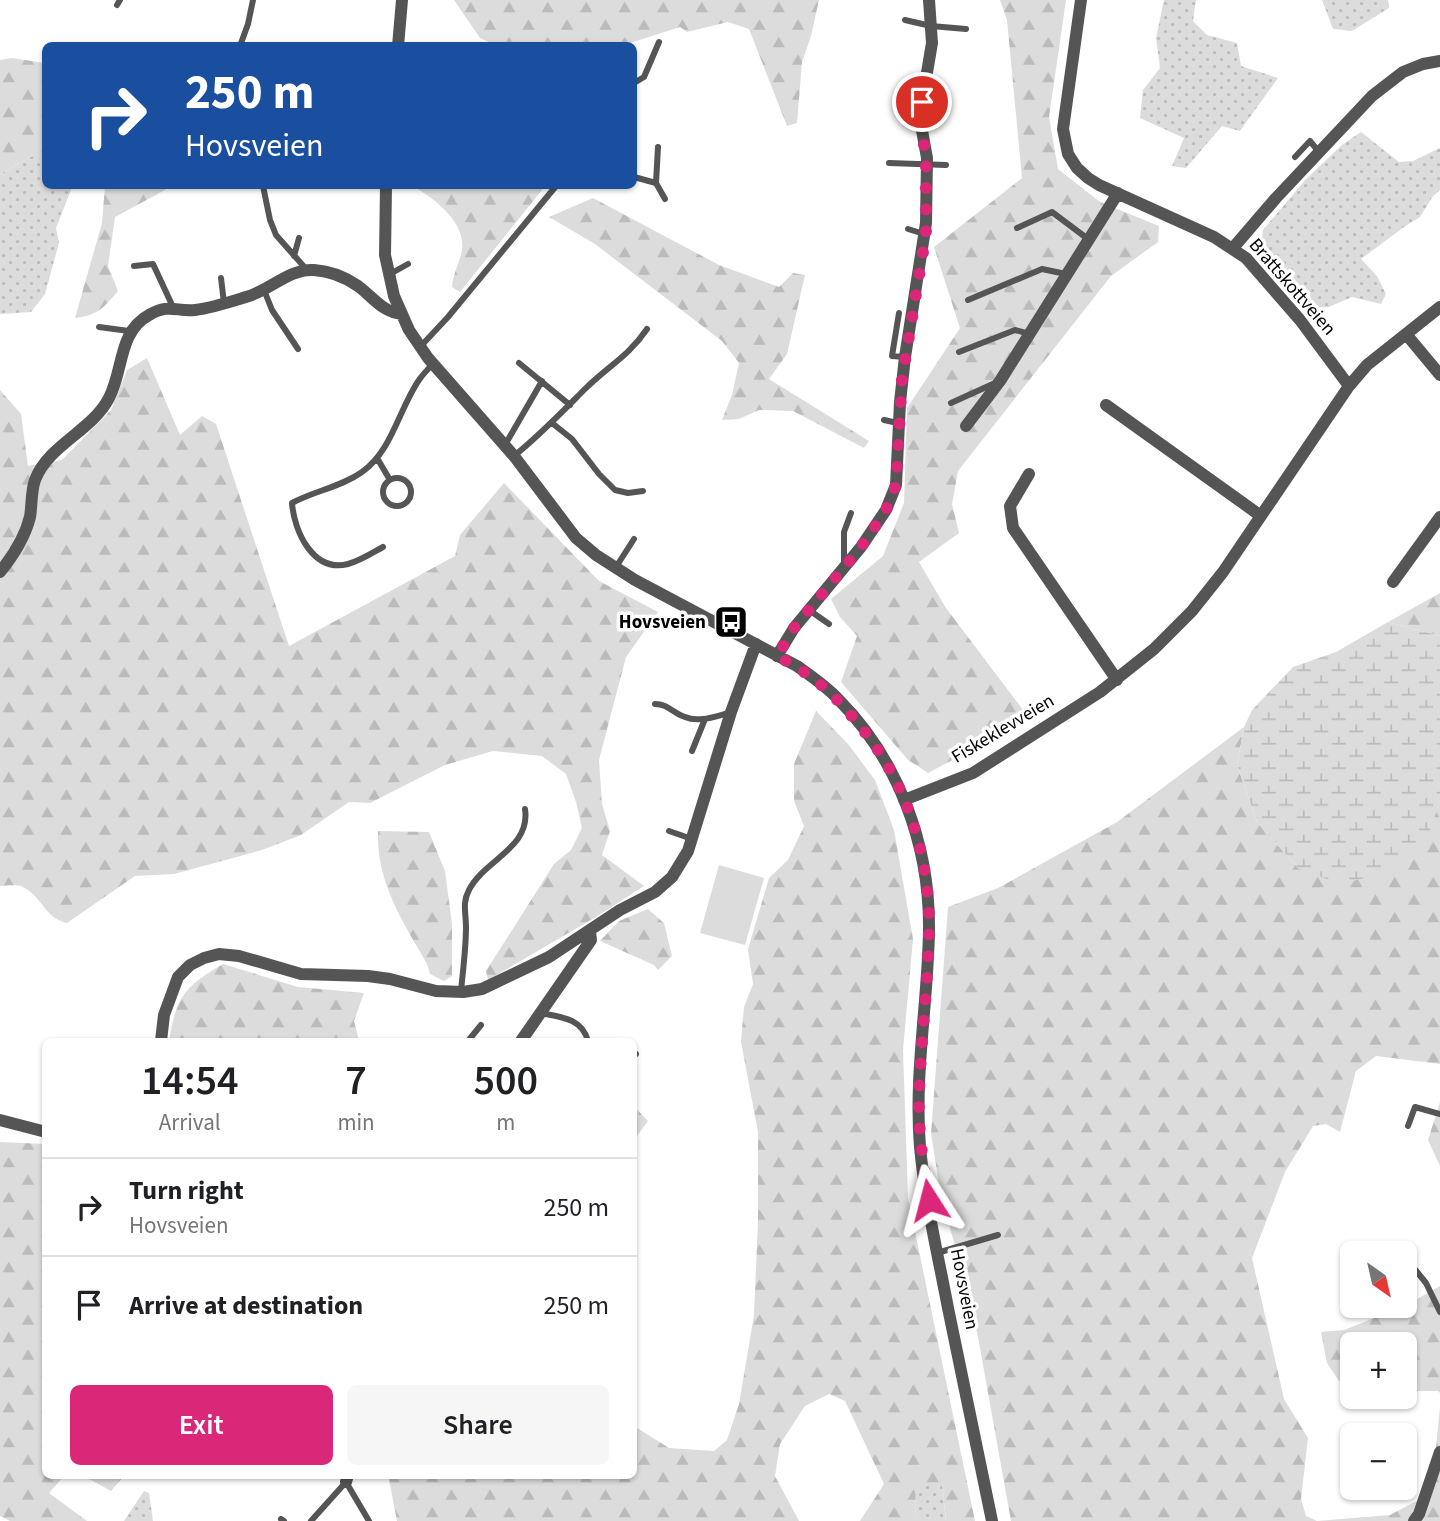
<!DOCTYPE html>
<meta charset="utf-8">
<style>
:root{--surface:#fff;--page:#f6f6f6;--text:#202124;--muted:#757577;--line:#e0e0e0;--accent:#db2777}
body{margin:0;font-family:"Source Sans 3",sans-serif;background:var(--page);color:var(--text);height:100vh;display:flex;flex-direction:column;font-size:26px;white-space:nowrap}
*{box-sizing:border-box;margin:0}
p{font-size:23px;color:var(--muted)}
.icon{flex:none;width:38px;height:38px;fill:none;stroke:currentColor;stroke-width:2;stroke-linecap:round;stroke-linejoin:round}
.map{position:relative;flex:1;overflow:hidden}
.drawer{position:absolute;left:42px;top:1038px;width:595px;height:441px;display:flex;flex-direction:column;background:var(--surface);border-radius:10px;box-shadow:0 2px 5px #0004}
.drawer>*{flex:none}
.banner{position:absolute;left:42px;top:42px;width:595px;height:147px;border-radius:10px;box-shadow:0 2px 5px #0004;background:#1a4fa0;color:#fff;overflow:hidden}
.needle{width:46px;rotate:146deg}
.controls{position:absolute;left:1340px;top:1241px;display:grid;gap:14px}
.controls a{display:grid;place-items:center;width:77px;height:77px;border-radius:10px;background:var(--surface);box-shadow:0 2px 5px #0004;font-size:35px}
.pin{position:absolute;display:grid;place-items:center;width:60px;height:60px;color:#fff;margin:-30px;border:4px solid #fff;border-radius:50%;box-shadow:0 2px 7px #0007}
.me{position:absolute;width:77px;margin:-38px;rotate:351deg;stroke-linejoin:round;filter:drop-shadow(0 0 5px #0008)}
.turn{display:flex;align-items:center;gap:24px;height:147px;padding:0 28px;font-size:32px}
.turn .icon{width:91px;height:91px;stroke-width:2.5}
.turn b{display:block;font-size:49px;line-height:60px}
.eta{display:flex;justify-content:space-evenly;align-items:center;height:119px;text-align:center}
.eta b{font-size:42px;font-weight:600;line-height:49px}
.button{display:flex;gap:14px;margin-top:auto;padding:14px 28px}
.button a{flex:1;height:80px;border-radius:10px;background:var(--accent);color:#fff;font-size:28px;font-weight:600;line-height:80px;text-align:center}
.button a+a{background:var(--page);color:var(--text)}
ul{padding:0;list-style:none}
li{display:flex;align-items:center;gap:21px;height:98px;padding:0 28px;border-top:2px solid var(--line)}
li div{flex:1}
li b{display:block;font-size:26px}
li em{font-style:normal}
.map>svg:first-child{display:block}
.grass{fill:url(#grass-dots)}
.forest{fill:url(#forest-firs)}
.wetland{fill:url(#wetland-marsh)}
.pitch{fill:#dcdcdc}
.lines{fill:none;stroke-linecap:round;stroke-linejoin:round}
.lane{stroke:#555;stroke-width:6}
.street{stroke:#555;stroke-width:12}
.route{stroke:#db2777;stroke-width:12;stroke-dasharray:0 21.6}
.labels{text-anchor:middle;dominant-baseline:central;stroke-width:7;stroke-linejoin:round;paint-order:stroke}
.street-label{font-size:19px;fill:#000;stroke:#fff}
.poi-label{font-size:19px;font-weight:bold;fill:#000;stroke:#fff;text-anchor:end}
</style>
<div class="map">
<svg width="1440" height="1521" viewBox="0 0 1440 1521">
<defs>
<pattern id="grass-dots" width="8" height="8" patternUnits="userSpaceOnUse" patternTransform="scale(1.75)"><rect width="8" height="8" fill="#dcdcdc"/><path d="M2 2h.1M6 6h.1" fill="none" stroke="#bbb" stroke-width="1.8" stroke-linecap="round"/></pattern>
<pattern id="forest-firs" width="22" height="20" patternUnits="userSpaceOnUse" patternTransform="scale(1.75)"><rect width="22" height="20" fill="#dcdcdc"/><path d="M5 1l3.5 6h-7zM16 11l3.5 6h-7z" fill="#bbb"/></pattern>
<pattern id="wetland-marsh" width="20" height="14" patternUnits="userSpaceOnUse" patternTransform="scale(1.75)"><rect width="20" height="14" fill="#dcdcdc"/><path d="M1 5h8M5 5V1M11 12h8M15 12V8" fill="none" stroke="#bbb"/></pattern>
</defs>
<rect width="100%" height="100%" fill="#fff"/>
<!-- grass -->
<path class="grass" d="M1164,0h32l-3,21 14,14 30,8 4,23 37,12 -38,53 -18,-5 -36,42 -14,-2 12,-28 -44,-20 3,-28 17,-22 -4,-30z
M1322,0h66l1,8 -37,23 -19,-2z
M1361,132l38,30 14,-1 27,-13v42l-7,6 -13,21 -16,10 -43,32 16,17 9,18 -5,10 -29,-7 -23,10 -16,1 -4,-14 -35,-23 -14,-21 3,-20 43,-51 36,-34z
M34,155h11l1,31h25v4l-15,38 3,15 -14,51 -14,18 -31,2v-140z
M916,1483h26l4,38h-31z
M144,1491l5,2 4,28h-29z"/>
<!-- forest -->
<path class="forest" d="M454,0h365l-8,36 -9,26 -5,61 -10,3 -38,-97 -21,-7 -41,10 -7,-5 -56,18h-129l-15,-7z
M1000,0h66l-17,117 9,52 42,33 59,24 -1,16 -47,34 -153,195 -6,33 7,29 -40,29 27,46 84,111 -102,54 -20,-13 -67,-78 16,-46 -17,-19 -9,-18 52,-43 21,-53 3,-95 53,-80 -26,-81 88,-69 -15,-158z
M12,58l33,5v92h-11l-34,19v-114z
M105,186h60v4l-50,27 -7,49 10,25c-15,17 -19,24 -43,27l27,-95z
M413,186h128l1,4 -82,102 -8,-5c1,-14 8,-25 10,-37 4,-29 -29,-52 -49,-64z
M593,198l126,67 60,22 14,-14 12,2 -18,79 -18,25 100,62 -5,7 -71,-37 -34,-1 -20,9 -17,1 10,-25 7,-32 -17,-22 -127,-97 -46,-27z
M147,358l33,77 22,-19 14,8 73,222 166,-90 5,-21 44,-52 95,98 59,31 -32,45 -27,103 3,44 8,27 -8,24 42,31 -48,31 -108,63 -2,-9 68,-107 17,-14 11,-22 -6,-26 -10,-28 -24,-18 -49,-5 -48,14 -75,38 -21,-1 -48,33 -39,15 -88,24 -39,2 -68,47c-24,-6 -23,-25 -44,-36 -6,-3 -16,-1 -23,-1v-496l21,24 7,52 34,-6 49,-50 16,-40z
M1440,593v43l-52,-14z
M816,711l32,33 27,36 19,50 19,109 -10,111 5,148 67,323h-29l-4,-38h-26l-1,38h-55l24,-37 -39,-83 -16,-7 -24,12 -25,38 -5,32 24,45h-402l-8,-42 -8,-4h253v-49l35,22 45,3 13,-11 12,-36 15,-89 4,-94v-89l-17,-90 3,-35 9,-23 -5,-35 21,-71 19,-18 16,-34 -10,-25v-37z
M1244,727l-7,38 20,57 42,47 130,-38 11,-31v264l-64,-8 -20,15 -16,61 -14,-8 -13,2 -28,46 -33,86 32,141 24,39 -7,61 5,17 11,5 73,-6 30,-16 16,-52 4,-40v114h-429l-33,-184 -12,-52 -25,-89 -10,-62 17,-227 50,-19 119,-66z
M378,831l51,1 16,39 7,53v52l-8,5 -14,-7 -3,-10c-24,-42 -51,-82 -49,-133z
M648,909l16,14 8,33 -14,14 -4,-5 -54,-24 19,-20z
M223,964l75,23 66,6 -10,28 5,20h-190c7,-44 16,-55 54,-77z
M1440,1102v64l-12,-26z
M634,1106l14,15 -11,15 -3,42z
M0,1142l45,2 1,331h19l-16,18 38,28h-77l-10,-5z
M1440,1286v107l-2,-2h-33v-47h-52v41l-14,-4 -12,-18 -6,-31 23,-2 61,-24z
M82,1475h41l1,1 -13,15z"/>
<!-- wetland -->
<path class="wetland" d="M1388,622l52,14v164l-10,31 -40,41 -50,12 -41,-15 -42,-47 -20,-57 7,-38 8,-17 41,-43 43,-15z"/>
<!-- pitch -->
<path class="pitch" d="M719,865l45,13 -19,67 -45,-12z"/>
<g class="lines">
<!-- lane -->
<path class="lane" d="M117,5l3,-5
M905,20l26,6 35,3
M240,46l8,-22 5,-24
M634,83l10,-6 15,-35
M905,92l17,2
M1295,157l15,-16 9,11
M889,163l57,2
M634,177l22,6 9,16
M656,183l2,-36
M263,186l7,34 6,15 31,35
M1017,228l35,-16 36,27
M908,229l16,5
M294,256l5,-18
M134,266l19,-2 20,43
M390,274l18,-10
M221,278l3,25
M264,290l8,20 26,39
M968,300l74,-31 24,5
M899,313l-7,43 13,1
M99,327l30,4
M421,346l27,-29 108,-131
M959,352l56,-22 15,4
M519,363l51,42
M951,403l44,-20
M884,420l14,3
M552,423l20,16 27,35 16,16 13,3 15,-2
M505,445l37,-64
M514,456c26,-21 48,-44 71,-67 23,-23 43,-32 62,-60
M377,458l13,22
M383 492a14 14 0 1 1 28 0a14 14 0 1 1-28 0Z
M383,547c-11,6 -23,14 -35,17 -35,9 -54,-33 -56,-61 22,-12 49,-16 70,-31 30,-21 37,-63 57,-92 4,-6 9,-11 14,-16
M616,567l18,-28
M844,567v-35l7,-19
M809,610l20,14
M655,704c13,0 18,9 30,13 14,6 31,-1 44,-4
M692,751l13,-32
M669,831l23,8
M461,991c2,-21 5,-43 5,-64 0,-14 -4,-24 3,-37 15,-30 62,-42 56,-81
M540,1013c21,4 42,5 48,28
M468,1041l13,-16
M634,1054h2
M1408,1126l7,-19 25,7
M1376,1244l15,1 11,8
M937,1253l61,-18
M1405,1257l21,26 14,29
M281,1519l3,2
M311,1521l35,-39 23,39"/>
<!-- street -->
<path class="street" d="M1081,0l-18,129 5,25 9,14 11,10 11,7 115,52 32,21 54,62 49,66
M398,46l4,-46
M386,186l-1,69 9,41 15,34 19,28 86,98 62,82 20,17 39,25 162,86c14,10 29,20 41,33 60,60 92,146 91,231 -1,72 -15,144 -9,217 5,54 18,108 28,161 15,71 29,142 44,213
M1233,248l43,-50 96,-102 31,-24 20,-8 17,-3
M1406,334l34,41
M1106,405l155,111
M966,426l34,-45 118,-188
M1029,474l-19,32 3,22 104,152
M0,572c13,-16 25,-35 30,-55 2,-12 1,-26 5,-37 13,-35 57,-49 74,-82 15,-29 9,-66 40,-83 20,-12 27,-3 46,-5 17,-2 35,-8 51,-13 23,-6 44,-29 68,-27 16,1 31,7 44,16 15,11 24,26 44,28
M1393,582l47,-65
M777,656l17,-28 67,-81 25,-37 10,-25 4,-83 5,-45 21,-134 1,-65 -6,-33 1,-23 10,-59 -3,-43
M904,800l69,-27 127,-81 54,-43 38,-38 31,-39 126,-186 18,-21 73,-58
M161,1041l3,-26 14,-38 12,-12 14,-7 15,-4 20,2 62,18 67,2 22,3 46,12 27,1 19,-3 67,-32 71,-47 35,-18 17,-15 16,-26 43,-139 25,-68
M521,1041l70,-101 -1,-8
M0,1120l46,12
M346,1482l2,-7
M1414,1521l5,-7 21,-62"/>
</g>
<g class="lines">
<!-- route -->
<path class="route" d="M922,102l-1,23 5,33v76l-24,145 -6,106 -10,25 -25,37 -67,81 -17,28c40,21 60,41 87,75 44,55 66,128 65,199 -1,55 -8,109 -10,164 -1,36 4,70 10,106"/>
</g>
<!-- icons -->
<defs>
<symbol id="bus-square" viewBox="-11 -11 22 22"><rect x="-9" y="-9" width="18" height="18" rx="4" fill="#000" stroke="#fff"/><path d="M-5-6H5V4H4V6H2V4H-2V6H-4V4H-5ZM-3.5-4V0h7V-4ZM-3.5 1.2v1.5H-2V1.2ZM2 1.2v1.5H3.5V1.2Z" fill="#fff"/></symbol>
</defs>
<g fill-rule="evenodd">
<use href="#bus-square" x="712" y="603" width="38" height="38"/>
</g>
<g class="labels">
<!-- street labels -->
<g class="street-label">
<text transform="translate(1292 287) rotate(49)">Brattskottveien</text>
<text transform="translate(1003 729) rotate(-31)">Fiskeklevveien</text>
<text transform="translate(964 1289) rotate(79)">Hovsveien</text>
</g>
<!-- poi labels -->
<g class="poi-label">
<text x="706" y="622">Hovsveien</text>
</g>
</g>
</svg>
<div class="controls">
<a><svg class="needle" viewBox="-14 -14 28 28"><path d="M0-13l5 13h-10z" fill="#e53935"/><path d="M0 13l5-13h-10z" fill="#757577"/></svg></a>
<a>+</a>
<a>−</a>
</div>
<div class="pin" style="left:922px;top:102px;background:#d93025"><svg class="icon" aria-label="arrive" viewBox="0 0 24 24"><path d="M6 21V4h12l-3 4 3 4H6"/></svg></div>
<svg class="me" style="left:929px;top:1200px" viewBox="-20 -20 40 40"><path d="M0-17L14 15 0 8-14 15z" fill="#db2777" stroke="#fff" stroke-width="4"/></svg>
<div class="banner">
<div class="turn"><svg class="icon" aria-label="right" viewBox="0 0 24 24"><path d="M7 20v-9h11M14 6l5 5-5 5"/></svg><div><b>250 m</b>Hovsveien</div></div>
</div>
<section class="drawer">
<div class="eta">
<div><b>14:54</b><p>Arrival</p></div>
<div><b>7</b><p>min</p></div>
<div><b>500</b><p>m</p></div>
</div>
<ul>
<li><svg class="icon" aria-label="right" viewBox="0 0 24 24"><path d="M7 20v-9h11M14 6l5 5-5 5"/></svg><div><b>Turn right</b><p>Hovsveien</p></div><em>250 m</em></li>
<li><svg class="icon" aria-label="arrive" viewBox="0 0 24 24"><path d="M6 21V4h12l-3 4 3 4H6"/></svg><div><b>Arrive at destination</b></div><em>250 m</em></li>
</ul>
<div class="button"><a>Exit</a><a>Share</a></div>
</section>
</div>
